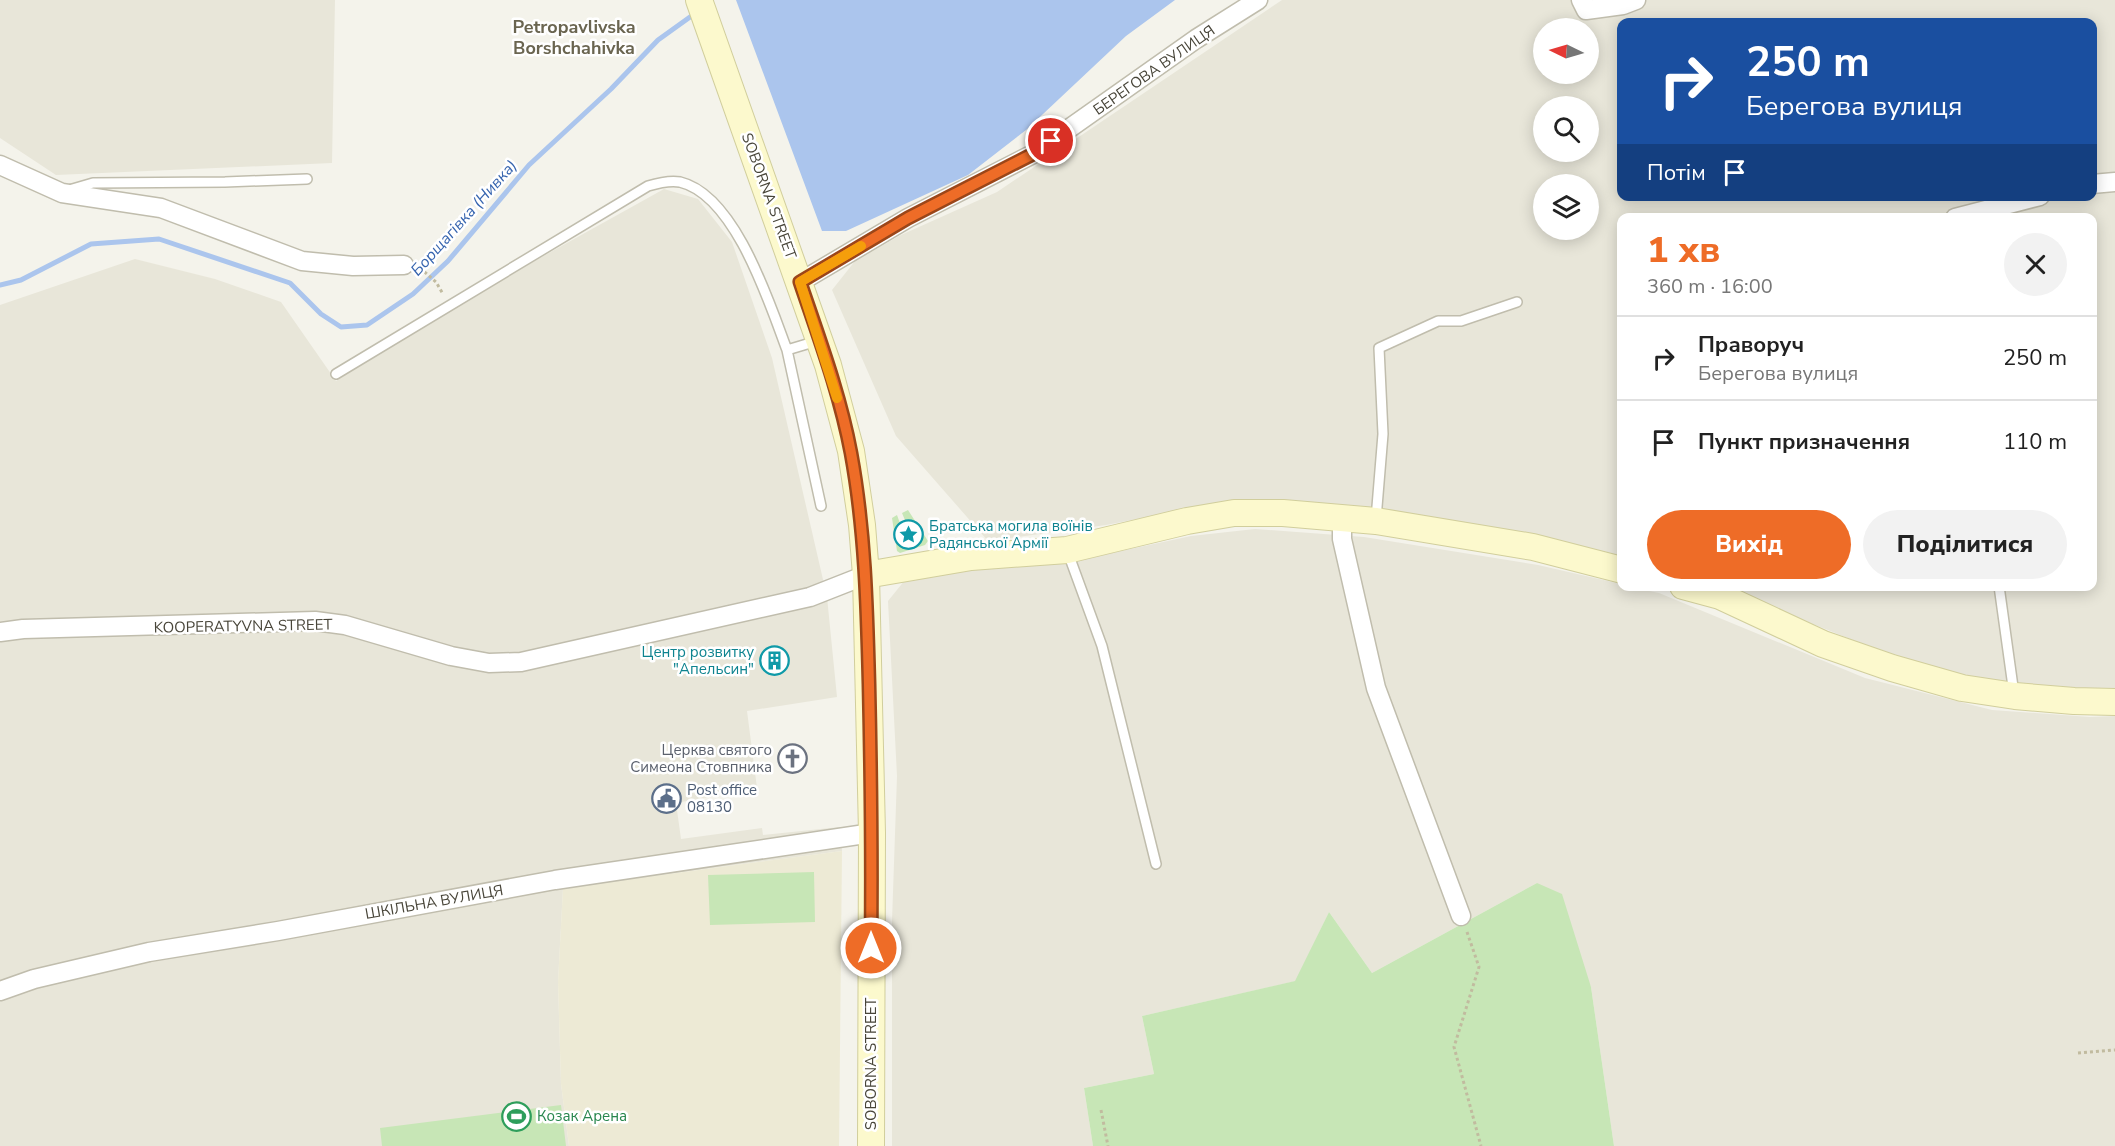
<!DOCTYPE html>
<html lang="uk">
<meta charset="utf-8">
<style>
:root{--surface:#fff;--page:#f2f2f2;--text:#222;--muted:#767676;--line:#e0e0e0;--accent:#ee6c27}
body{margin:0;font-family:"Nunito Sans",sans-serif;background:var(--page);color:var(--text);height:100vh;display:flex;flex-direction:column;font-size:22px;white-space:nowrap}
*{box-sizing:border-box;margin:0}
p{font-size:20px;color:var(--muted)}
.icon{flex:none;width:33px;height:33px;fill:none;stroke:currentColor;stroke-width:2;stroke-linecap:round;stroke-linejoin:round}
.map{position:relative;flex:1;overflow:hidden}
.drawer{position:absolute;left:1617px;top:213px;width:480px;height:378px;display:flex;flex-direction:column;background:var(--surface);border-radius:12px;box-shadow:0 3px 15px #0003}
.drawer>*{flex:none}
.guide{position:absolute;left:1617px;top:18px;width:480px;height:183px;border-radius:12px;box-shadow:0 3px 15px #0003;background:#1a4fa0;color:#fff;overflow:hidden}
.needle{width:39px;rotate:275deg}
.buttons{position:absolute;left:1533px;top:18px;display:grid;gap:12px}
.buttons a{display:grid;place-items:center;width:66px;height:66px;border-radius:50%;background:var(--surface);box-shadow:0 3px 15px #0003;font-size:30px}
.pin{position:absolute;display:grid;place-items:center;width:51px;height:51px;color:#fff;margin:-26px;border:3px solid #fff;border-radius:50%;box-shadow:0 2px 6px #0007}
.me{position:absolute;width:66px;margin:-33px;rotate:0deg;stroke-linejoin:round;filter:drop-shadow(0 0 4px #0008)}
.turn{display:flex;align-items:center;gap:21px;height:126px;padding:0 30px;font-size:27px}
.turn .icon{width:78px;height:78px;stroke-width:2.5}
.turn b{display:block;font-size:42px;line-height:51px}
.then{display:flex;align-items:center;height:57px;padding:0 30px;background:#0003;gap:12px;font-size:22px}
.round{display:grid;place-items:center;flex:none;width:63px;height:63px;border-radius:32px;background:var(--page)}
.summary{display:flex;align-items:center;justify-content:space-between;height:102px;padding:0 30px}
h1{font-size:36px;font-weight:800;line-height:45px;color:var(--accent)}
.action{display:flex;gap:12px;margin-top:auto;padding:12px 30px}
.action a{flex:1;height:69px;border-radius:36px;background:var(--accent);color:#fff;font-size:24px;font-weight:800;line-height:69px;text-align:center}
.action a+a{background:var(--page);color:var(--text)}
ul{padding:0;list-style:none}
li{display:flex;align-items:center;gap:18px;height:84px;padding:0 30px;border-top:2px solid var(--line)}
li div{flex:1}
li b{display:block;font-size:22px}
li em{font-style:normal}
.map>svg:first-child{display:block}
.residential{fill:#e8e6d9;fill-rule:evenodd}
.education{fill:#edead5}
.green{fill:#c7e6b6}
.water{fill:#abc5ed}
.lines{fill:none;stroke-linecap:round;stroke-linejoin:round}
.stream{stroke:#abc5ed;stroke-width:5}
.lane-casing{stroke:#c0bdad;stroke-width:12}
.street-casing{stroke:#c0bdad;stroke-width:21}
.secondary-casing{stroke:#d1ce9c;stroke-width:28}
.path{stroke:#c1bb9f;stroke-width:3;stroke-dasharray:3 3;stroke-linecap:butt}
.lane{stroke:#fff;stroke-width:9}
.street{stroke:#fff;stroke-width:18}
.secondary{stroke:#fcf9cd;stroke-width:26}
.route-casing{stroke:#9b4619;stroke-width:15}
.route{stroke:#ee6c27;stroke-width:10}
.slow{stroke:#f59e0b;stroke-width:10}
.labels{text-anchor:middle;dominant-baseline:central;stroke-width:5;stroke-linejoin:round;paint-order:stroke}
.street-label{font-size:15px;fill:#484539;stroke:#fff}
.culture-label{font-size:15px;fill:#0d838f;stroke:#fff;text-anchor:start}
.worship-label{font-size:15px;fill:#5b616d;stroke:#fff;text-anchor:end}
.service-label{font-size:15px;fill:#4e5e75;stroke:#fff;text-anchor:start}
.leisure-label{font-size:15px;fill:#27864d;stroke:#fff;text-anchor:start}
.water-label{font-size:16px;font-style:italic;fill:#3765af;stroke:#fff}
.quarter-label{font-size:18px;font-weight:bold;fill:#6a6550;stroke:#fff}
</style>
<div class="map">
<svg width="2115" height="1146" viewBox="0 0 2115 1146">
<rect width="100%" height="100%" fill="#f4f3eb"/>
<!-- residential -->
<path class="residential" d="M0,0h335l-3,163 -276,12 -56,-37z
M1282,0h833v692l-118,-9 -92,-22 -184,-74 371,-1v-368h-470l-1,343 -412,-56 -103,20 -118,16 -92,-105 -64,-146 23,-29 46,-26 96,-43zM1622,22h470v174h-470zM1544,28h44v46h-44zM1544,106h44v46h-44zM1544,184h44v46h-44z
M664,189l34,10 34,43 40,116 55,239 10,100 -90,14 10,77 -81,15 5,36 81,-11 1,7 77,-8 2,24 -279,37 -5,94 3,102 8,62h-569v-841l135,-46 80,20 66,23 55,79 105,-68z
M1255,529l109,8 174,28 83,19 1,2 8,1 29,6 206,85 127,32 98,7 25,-1v430h-501l-23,-159 -54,-104 -165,90 -43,-61 -33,69 -154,35 12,58 -70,14 9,58h-201v-225l5,-145 -9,-175 17,-21 57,-10 122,-11 107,-23z"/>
<!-- education -->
<path class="education" d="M842,851l-3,295h-270l-8,-62 -3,-102 5,-94z"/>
<!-- green -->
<path class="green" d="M908,510l20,31 -3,4 -25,8 -3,-2 -5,-33 5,-3 9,25 6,-3 -10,-24z
M814,872l1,50 -105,3 -2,-50z
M1537,883l25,11 29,93 23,159h-521l-9,-58 70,-14 -12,-58 153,-35 34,-69 43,61z
M561,1105l5,41h-184l-2,-18z"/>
<!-- water -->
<path class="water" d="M736,0h439l-49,36 -100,94 -58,45 -122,56h-24z"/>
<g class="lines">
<!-- stream -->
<path class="stream" d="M0,285l21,-5 70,-36 68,-5 131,44 31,31 20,13 26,-2 46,-31 35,-33 81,-96 82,-76 47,-49 39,-28"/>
<defs>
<path id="lane" d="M69,190l24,-7 132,-1 82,-3
M787,350l34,156
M336,374l312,-188c10,-3 21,-6 32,-4 55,13 89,120 107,168l30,-9
M1376,519l7,-85 -4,-86 59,-27h23l56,-19
M1068,553l34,93 54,218
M1999,586l15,108"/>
<path id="street" d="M1581,0l5,10 37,-5 13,-5
M0,165l62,28 99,15 141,53 51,5 51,-1
M2092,184l23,-2
M1955,218l85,-22
M800,282l108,-64 125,-64 163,-115 62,-39
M1342,517v22l34,149 85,228
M0,632l23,-3 292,-8 30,4 106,31 38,7 32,-1 289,-65 56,-22
M0,991l34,-12 115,-27 129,-21 277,-51 317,-47"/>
<path id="secondary" d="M699,0l129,365 23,86 11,74 4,50 6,258 -1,313
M866,575l105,-18 96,-7 120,-29 47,-8h49l93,8 157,26 89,23
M1683,586l37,10 103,48 69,24 70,20 53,8 59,5 41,1"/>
</defs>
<!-- lane casing -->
<use href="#lane" class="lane-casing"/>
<!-- street casing -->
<use href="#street" class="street-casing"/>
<!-- secondary casing -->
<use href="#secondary" class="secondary-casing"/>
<!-- path -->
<path class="path" d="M420,268l16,14 7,12
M1467,932l12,35 -25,80 27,99
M2078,1053l37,-3
M1101,1110l7,36"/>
<!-- lane -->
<use href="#lane" class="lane"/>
<!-- street -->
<use href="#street" class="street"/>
<!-- secondary -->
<use href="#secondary" class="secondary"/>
</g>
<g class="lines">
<defs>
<path id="route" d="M871,948c1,-88 0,-176 -2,-264 -2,-78 -4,-155 -18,-231 -11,-59 -32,-115 -51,-171l108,-64 125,-64 18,-13"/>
</defs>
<!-- route casing -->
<use href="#route" class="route-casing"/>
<!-- route -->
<use href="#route" class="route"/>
<!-- slow -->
<path class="slow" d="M837,398l-37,-116 61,-36"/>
</g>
<!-- icons -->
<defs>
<symbol id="sight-ring" viewBox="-11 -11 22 22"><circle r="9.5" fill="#fff" stroke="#0f9aa8" stroke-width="1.5"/><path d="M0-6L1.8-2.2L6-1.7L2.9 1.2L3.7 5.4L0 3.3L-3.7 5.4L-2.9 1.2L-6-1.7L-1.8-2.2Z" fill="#0f9aa8"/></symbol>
<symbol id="building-ring" viewBox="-11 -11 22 22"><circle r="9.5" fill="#fff" stroke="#0f9aa8" stroke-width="1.5"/><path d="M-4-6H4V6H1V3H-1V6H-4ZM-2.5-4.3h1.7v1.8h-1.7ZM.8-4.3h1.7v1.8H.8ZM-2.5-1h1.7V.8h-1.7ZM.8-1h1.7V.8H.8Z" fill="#0f9aa8"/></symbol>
<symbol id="church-ring" viewBox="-11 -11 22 22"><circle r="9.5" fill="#fff" stroke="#6b7280" stroke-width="1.5"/><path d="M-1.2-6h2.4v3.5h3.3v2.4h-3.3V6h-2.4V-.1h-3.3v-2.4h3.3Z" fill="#6b7280"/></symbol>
<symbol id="civic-ring" viewBox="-11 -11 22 22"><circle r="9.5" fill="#fff" stroke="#5c6f8a" stroke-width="1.5"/><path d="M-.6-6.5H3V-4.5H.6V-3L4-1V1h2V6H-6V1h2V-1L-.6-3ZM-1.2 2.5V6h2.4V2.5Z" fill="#5c6f8a"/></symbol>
<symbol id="stadium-ring" viewBox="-11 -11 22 22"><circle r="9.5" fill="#fff" stroke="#2e9e5b" stroke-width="1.5"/><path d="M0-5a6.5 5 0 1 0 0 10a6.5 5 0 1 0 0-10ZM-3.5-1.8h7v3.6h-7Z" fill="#2e9e5b"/></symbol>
</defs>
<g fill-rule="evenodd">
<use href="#sight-ring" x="892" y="518" width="33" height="33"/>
<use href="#building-ring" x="758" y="644" width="33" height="33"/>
<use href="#church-ring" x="776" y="742" width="33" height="33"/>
<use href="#civic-ring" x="650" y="782" width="33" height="33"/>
<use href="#stadium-ring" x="500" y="1100" width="33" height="33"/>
</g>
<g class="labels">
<!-- street labels -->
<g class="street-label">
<text transform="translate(1154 70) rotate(-35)">БЕРЕГОВА ВУЛИЦЯ</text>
<text transform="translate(769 196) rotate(70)">SOBORNA STREET</text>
<text transform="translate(243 626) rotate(-1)">KOOPERATYVNA STREET</text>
<text transform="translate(434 902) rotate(-10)">ШКІЛЬНА ВУЛИЦЯ</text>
<text transform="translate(871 1064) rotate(-90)">SOBORNA STREET</text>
</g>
<!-- culture labels -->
<g class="culture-label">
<text x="929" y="526">Братська могила воїнів<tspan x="929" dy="17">Радянської Армії</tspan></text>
<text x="754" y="652" text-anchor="end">Центр розвитку<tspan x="754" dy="17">"Апельсин"</tspan></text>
</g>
<!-- worship labels -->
<g class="worship-label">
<text x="772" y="750">Церква святого<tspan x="772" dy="17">Симеона Стовпника</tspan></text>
</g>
<!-- service labels -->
<g class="service-label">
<text x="687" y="790">Post office<tspan x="687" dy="17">08130</tspan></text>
</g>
<!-- leisure labels -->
<g class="leisure-label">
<text x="537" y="1116">Козак Арена</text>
</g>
<!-- water labels -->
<g class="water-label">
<text transform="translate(464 218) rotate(-48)">Борщагівка (Нивка)</text>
</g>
<!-- quarter labels -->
<g class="quarter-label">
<text x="574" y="27">Petropavlivska<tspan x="574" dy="21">Borshchahivka</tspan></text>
</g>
</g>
</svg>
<div class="buttons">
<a><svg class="needle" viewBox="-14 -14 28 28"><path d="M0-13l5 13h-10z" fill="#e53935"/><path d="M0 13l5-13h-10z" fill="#767676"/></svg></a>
<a><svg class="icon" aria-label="search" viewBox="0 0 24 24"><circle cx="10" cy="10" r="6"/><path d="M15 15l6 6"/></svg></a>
<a><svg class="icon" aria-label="layers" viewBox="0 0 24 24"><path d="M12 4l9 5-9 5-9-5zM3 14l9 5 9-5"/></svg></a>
</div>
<div class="pin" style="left:1051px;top:141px;background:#d93025"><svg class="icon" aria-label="arrive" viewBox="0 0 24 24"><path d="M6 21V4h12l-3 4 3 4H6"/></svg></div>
<svg class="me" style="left:871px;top:948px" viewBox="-20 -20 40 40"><circle r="17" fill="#ee6c27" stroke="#fff" stroke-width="3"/><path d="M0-11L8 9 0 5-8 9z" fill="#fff"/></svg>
<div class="guide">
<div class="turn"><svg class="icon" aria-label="right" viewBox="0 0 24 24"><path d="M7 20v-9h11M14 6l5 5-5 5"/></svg><div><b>250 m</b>Берегова вулиця</div></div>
<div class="then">Потім<svg class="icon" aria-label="arrive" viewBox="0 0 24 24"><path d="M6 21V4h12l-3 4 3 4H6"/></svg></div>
</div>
<section class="drawer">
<div class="summary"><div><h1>1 хв</h1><p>360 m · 16:00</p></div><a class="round"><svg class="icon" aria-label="close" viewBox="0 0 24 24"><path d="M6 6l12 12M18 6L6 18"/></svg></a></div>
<ul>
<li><svg class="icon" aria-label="right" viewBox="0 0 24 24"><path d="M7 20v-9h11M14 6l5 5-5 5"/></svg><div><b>Праворуч</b><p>Берегова вулиця</p></div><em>250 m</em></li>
<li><svg class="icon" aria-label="arrive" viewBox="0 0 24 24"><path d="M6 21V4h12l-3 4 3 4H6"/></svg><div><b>Пункт призначення</b></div><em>110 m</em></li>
</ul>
<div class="action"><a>Вихід</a><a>Поділитися</a></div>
</section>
</div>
